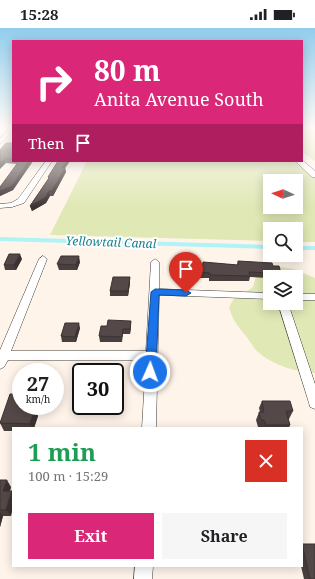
<!DOCTYPE html>
<meta charset="utf-8">
<style>
:root{--surface:#fff;--page:#f6f6f6;--text:#202124;--muted:#757577;--accent:#db2777}
body{margin:0;font-family:"Noto Serif",serif;background:var(--page);color:var(--text);height:100vh;display:flex;flex-direction:column;font-size:15px;white-space:nowrap}
*{box-sizing:border-box;margin:0}
p{font-size:13px;color:var(--muted)}
.icon{flex:none;width:22px;height:22px;fill:none;stroke:currentColor;stroke-width:2;stroke-linecap:round;stroke-linejoin:round}
.map{position:relative;flex:1;overflow:hidden}
.panel{position:absolute;left:12px;top:399px;width:291px;height:140px;display:flex;flex-direction:column;background:var(--surface);border-radius:0px;box-shadow:0 2px 10px #0003}
.panel>*{flex:none}
.banner{position:absolute;left:12px;top:12px;width:291px;height:122px;border-radius:0px;box-shadow:0 2px 10px #0003;background:#db2777;color:#fff;overflow:hidden}
.needle{width:26px;rotate:274deg}
.fabs{position:absolute;left:263px;top:146px;display:grid;gap:8px}
.fabs a{display:grid;place-items:center;width:40px;height:40px;border-radius:0px;background:var(--surface);box-shadow:0 2px 10px #0003;font-size:20px}
.speed{position:absolute;left:12px;top:335px;display:flex;gap:8px;font-size:20px;font-weight:700;text-align:center}
.speed>*{display:grid;place-content:center;width:52px;height:52px;border-radius:50%;background:var(--surface);box-shadow:0 2px 10px #0003;line-height:1}
.speed small{font-size:10px;font-weight:400}
.speed .limit{border:2px solid #111;border-radius:6px;background:#fff;color:#111}
.pin{position:absolute;display:grid;place-items:center;width:34px;height:34px;color:#fff;margin:-41px -17px;border-radius:50% 50% 50% 0;rotate:-45deg;box-shadow:0 0 4px #0007}
.pin .icon{rotate:45deg}
.me{position:absolute;width:44px;margin:-22px;rotate:2deg;stroke-linejoin:round;filter:drop-shadow(0 0 3px #0008)}
.turn{display:flex;align-items:center;gap:14px;height:84px;padding:0 16px;font-size:18px}
.turn .icon{width:52px;height:52px;stroke-width:2.5}
.turn b{display:block;font-size:28px;line-height:34px}
.then{display:flex;align-items:center;height:38px;padding:0 16px;background:#0003;gap:8px;font-size:15px}
.round{display:grid;place-items:center;flex:none;width:42px;height:42px;border-radius:0px;background:var(--page)}
.headline{display:flex;align-items:center;justify-content:space-between;height:68px;padding:0 16px}
h1{font-size:24px;font-weight:700;line-height:30px;color:#1e9e55}
.cta{display:flex;gap:8px;margin-top:auto;padding:8px 16px}
.cta a{flex:1;height:46px;border-radius:0px;background:var(--accent);color:#fff;font-size:16px;font-weight:700;line-height:46px;text-align:center}
.cta a+a{background:var(--page);color:var(--text)}
.status{display:flex;justify-content:space-between;align-items:center;height:28px;padding:0 20px;background:var(--surface);direction:ltr}
.status svg{height:11px;fill:currentColor}
.map>svg:first-child{display:block}
.green{fill:#e0e8b5;fill-rule:evenodd}
.lines{fill:none;stroke-linecap:round;stroke-linejoin:round}
.canal{fill:#b0f2f6;fill-rule:evenodd}
.minor-casing{stroke:#3f3f3f;stroke-width:1}
.tertiary-casing{stroke:#3f3f3f;stroke-width:1}
.minor{fill:#fff;fill-rule:evenodd}
.tertiary{fill:#fff;fill-rule:evenodd}
.wall{fill:#483f3e}
.shaded-wall{fill:#3b3332}
.building{fill:#544948;stroke:#3b3332}
.route{fill:#1a73e8;stroke:#114b97}
.labels{text-anchor:middle;dominant-baseline:central;stroke-width:4;stroke-linejoin:round;paint-order:stroke}
.water-label{font-size:12px;font-style:italic;fill:#16808e;stroke:#fff}
</style>
<div class="status"><b>15:28</b><svg viewBox="0 0 49 12"><path d="M0 12V9h3v3zM5 12V6h3v6zM10 12V3h3v9zM15 12V0h3v12zM26 1h20v11H26zM47 4h2v5h-2z"/></svg></div>
<div class="map">
<svg width="315" height="551" viewBox="0 0 315 551">
<rect width="100%" height="100%" fill="#fff4ea"/>
<!-- green -->
<path class="green" d="M302,101h13v32l-13,-9z
M87,133h209l19,17v64h-19v-13h-26v12l-220,-6zM270,153h26v26h-26z
M276,238l18,3 21,9v95c-20,-1 -46,-9 -60,-24 -3,-4 -6,-9 -9,-13 -8,-9 -14,-17 -17,-29l6,-10 10,-4 8,-6 4,-14zM270,249h26v26h-26z"/>
<g class="lines">
<!-- canal -->
<path class="canal" d="M0,209l270,8v4l-270,-8z
M296,218h19v4h-19z"/>
<defs>
<path id="minor" d="M9,101h4v2l-13,13v-5z
M46,133h6l-28,42 -12,4 -12,1v-4l11,-1 7,-4z
M43,228l4,3 -36,92h135l5,-89 4,-3 4,3v27l111,4v6l-111,-4 -3,133h-14l4,-68h-138l-4,7 -4,2v-19l39,-91z
M296,266h19v6h-19z
M278,275h10l27,81v25l-5,-2 -1,-4z
M135,538h18l-1,13h-18z"/>
<path id="tertiary" d="M302,132l13,11v6h-3l-17,-16h7z"/>
</defs>
<!-- minor casing -->
<use href="#minor" class="minor-casing"/>
<!-- tertiary casing -->
<use href="#tertiary" class="tertiary-casing"/>
<!-- minor -->
<use href="#minor" class="minor"/>
<!-- tertiary -->
<use href="#tertiary" class="tertiary"/>
</g>
<!-- wall -->
<path class="wall" d="M13,115v18h20l-20,29 -13,6v-5l17,-27 -11,-1 -6,-13z
M58,133h12l-5,7 1,4 -13,24h-3l-4,7 -14,8 -2,-5 18,-27v-2z
M22,231l-6,11h-11l-1,-5z
M238,233l35,5 9,11h-12v6l-1,-5 -19,-1 -1,4h-40v-3h-10v-14h4v-2l34,3z
M80,234l-3,8h-18l-2,-6z
M130,249v6l-2,13h-18v-5z
M131,293v6l-1,7h-7l-1,8h-22l-1,-6z
M80,300l-4,14h-14l-1,-6z
M262,373l31,10 -4,8h-1l2,6 -1,3h-27v-1h-4l-2,-7 3,-8h1l-1,-4z
M37,378l-2,4 3,6 -4,12h-21v3h-9l-4,-8z
M0,452l11,7 -1,4 1,25h-8l-3,11z
M302,516l13,35h-11l-3,-13h1z"/>
<!-- shaded-wall -->
<path class="shaded-wall" d="M5,131l1,4 -6,6v-6z
M29,133h4l-20,29 -13,6v-5z
M67,133h3l-5,7 1,4 -13,24 -1,-5 10,-23z
M49,163l1,5 -4,7 -14,8 -2,-5z
M20,226l2,5 -6,11 -2,-5z
M79,228l1,6 -3,8 -1,-5z
M130,249v6l-2,13v-5z
M131,293v6l-1,7v-5z
M79,295l1,5 -4,14 -1,-5z
M31,378h6l-2,4 3,6 -4,12h-2l-2,-4v-16z
M7,452l4,7 -3,10 -5,-6z
M12,463l1,2v15l-2,8 -5,-6z
M0,484l3,4 -3,11z"/>
<!-- building -->
<path class="building" d="M6,115h7l-1,4h1v12h-8l-5,4v-13z
M19,133h10l-17,25 -12,5v-4z
M58,133h9l-5,7h3l-13,23h-3l-4,7 -15,8 19,-28 -1,-1z
M9,226h11l-6,11h-10z
M61,228h18l-3,9 -19,-1z
M238,233l34,2 1,3h6l3,11h-11l-1,-4 -21,-1 1,4 -40,-1v-2l-11,-1v-8h4v-2l35,3z
M113,249h17l-2,14h-18z
M108,292l23,1 -1,8h-7l-1,8 -23,-1 2,-10h6z
M65,295h14l-4,14 -14,-1z
M10,366h11v12h10l-1,2h5l-5,16 -30,-1z
M262,373h28l3,10h-7l4,14h-24l-2,-5h-3l-2,-8h5z
M0,452h7l-4,11h9l-6,19h-6z
M302,516h13v35h-5z"/>
<!-- sky -->
<linearGradient id="sky" x2="0" y2="1"><stop stop-color="#91cdee"/><stop offset="0.56" stop-color="#fffaf6"/><stop offset="1" stop-color="#fffaf6" stop-opacity="0"/></linearGradient>
<rect width="315" height="179" fill="url(#sky)"/>
<!-- route -->
<path class="route" d="M155,261l31,1 5,3 -5,3 -27,-1 -3,77 -2,3 -4,1 -4,-1 -1,-3 6,-80z"/>
<g class="labels">
<!-- water labels -->
<g class="water-label">
<text transform="translate(111 214) rotate(2)">Yellowtail Canal</text>
</g>
</g>
</svg>
<div class="fabs">
<a><svg class="needle" viewBox="-14 -14 28 28"><path d="M0-13l5 13h-10z" fill="#e53935"/><path d="M0 13l5-13h-10z" fill="#757577"/></svg></a>
<a><svg class="icon" aria-label="search" viewBox="0 0 24 24"><circle cx="10" cy="10" r="6"/><path d="M15 15l6 6"/></svg></a>
<a><svg class="icon" aria-label="layers" viewBox="0 0 24 24"><path d="M12 4l9 5-9 5-9-5zM3 14l9 5 9-5"/></svg></a>
</div>
<div class="speed"><div>27<small>km/h</small></div><div class="limit">30</div></div>
<div class="pin" style="left:186px;top:265px;background:#d93025"><svg class="icon" aria-label="arrive" viewBox="0 0 24 24"><path d="M6 21V4h12l-3 4 3 4H6"/></svg></div>
<svg class="me" style="left:150px;top:344px" viewBox="-20 -20 40 40"><circle r="17" fill="#1a73e8" stroke="#fff" stroke-width="3"/><path d="M0-11L8 9 0 5-8 9z" fill="#fff"/></svg>
<div class="banner">
<div class="turn"><svg class="icon" aria-label="right" viewBox="0 0 24 24"><path d="M7 20v-9h11M14 6l5 5-5 5"/></svg><div><b>80 m</b>Anita Avenue South</div></div>
<div class="then">Then<svg class="icon" aria-label="arrive" viewBox="0 0 24 24"><path d="M6 21V4h12l-3 4 3 4H6"/></svg></div>
</div>
<section class="panel">
<div class="headline"><div><h1>1 min</h1><p>100 m · 15:29</p></div><a class="round" style="background:#d93025;color:#fff"><svg class="icon" aria-label="close" viewBox="0 0 24 24"><path d="M6 6l12 12M18 6L6 18"/></svg></a></div>
<div class="cta"><a>Exit</a><a>Share</a></div>
</section>
</div>
